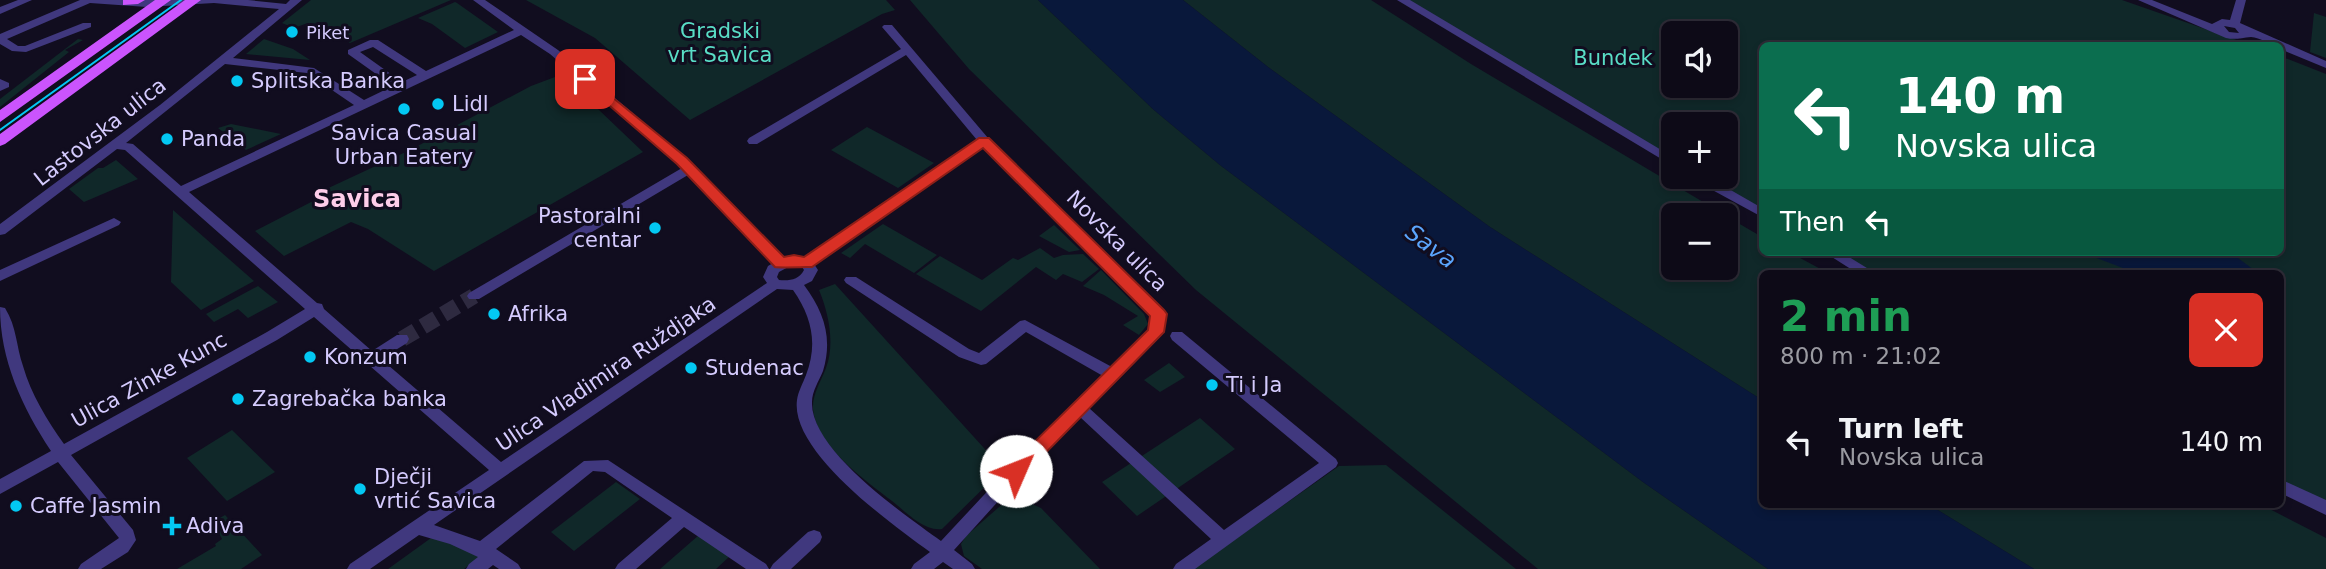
<!DOCTYPE html>
<meta charset="utf-8">
<style>
:root{--surface:#0d0a17;--page:#161320;--text:#f1f3f6;--muted:#9a9aa1;--line:#2d2b36}
body{margin:0;font-family:"DejaVu Sans",sans-serif;background:var(--page);color:var(--text);height:100vh;display:flex;flex-direction:column;font-size:26px;white-space:nowrap}
*{box-sizing:border-box;margin:0}
p{font-size:23px;color:var(--muted)}
.icon{flex:none;width:38px;height:38px;fill:none;stroke:currentColor;stroke-width:2;stroke-linecap:round;stroke-linejoin:round}
.map{position:relative;flex:1;overflow:hidden}
.side{position:absolute;left:1759px;top:270px;width:525px;height:238px;display:flex;flex-direction:column;background:var(--surface);border-radius:10px;box-shadow:0 4px 10px #0003,0 0 0 2px var(--line)}
.side>*{flex:none}
.top-card{position:absolute;left:1759px;top:42px;width:525px;height:214px;border-radius:10px;box-shadow:0 4px 10px #0003,0 0 0 2px var(--line);background:#0b6e4f;color:#fff;overflow:hidden}
.tools{position:absolute;left:1661px;top:21px;display:grid;gap:14px}
.tools a{display:grid;place-items:center;width:77px;height:77px;border-radius:10px;background:var(--surface);box-shadow:0 4px 10px #0003,0 0 0 2px var(--line);font-size:35px}
.pin{position:absolute;display:grid;place-items:center;width:60px;height:60px;color:#fff;margin:-30px;border-radius:14px;box-shadow:0 4px 10px #0006}
.me{position:absolute;width:77px;margin:-38px;rotate:46deg;stroke-linejoin:round;filter:drop-shadow(0 0 5px #0008)}
.turn{display:flex;align-items:center;gap:24px;height:147px;padding:0 21px;font-size:32px}
.turn .icon{width:91px;height:91px;stroke-width:2.5}
.turn b{display:block;font-size:49px;line-height:60px}
.then{display:flex;align-items:center;height:66px;padding:0 21px;background:#0003;gap:14px;font-size:26px}
.round{display:grid;place-items:center;flex:none;width:74px;height:74px;border-radius:10px;background:var(--page)}
.headline{display:flex;align-items:center;justify-content:space-between;height:119px;padding:0 21px}
h1{font-size:42px;font-weight:700;line-height:52px;color:#1e9e55}
ul{padding:0;list-style:none}
li{display:flex;align-items:center;gap:21px;height:105px;padding:0 21px}
li div{flex:1}
li b{display:block;font-size:26px}
li em{font-style:normal}
.map>svg:first-child{display:block}
.green{fill:#102829;fill-rule:evenodd}
.water{fill:#09183b}
.lines{fill:none;stroke-linecap:round;stroke-linejoin:round}
.minor-tunnel{stroke:#2e2a40;stroke-width:16;stroke-dasharray:16 8;stroke-linecap:butt}
.minor{fill:#40387e;fill-rule:evenodd}
.major{fill:#cb54fd;fill-rule:evenodd}
.tram{stroke:#03c8f3;stroke-width:2}
.route{fill:#d93025;stroke:#8d1f18;stroke-width:2}
.poi-dot{fill:#03c8f3;stroke:#110d1f;stroke-width:2.5}
.labels{text-anchor:middle;dominant-baseline:central;stroke-width:6;stroke-linejoin:round;paint-order:stroke}
.far-poi-label{font-size:18px;fill:#d5cbfe;stroke:#110d1f;text-anchor:start}
.park-label{font-size:21px;fill:#59ddc6;stroke:#110d1f}
.poi-label{font-size:21px;fill:#d5cbfe;stroke:#110d1f;text-anchor:start}
.street-label{font-size:21px;fill:#d5cbfe;stroke:#110d1f}
.water-label{font-size:23px;font-style:italic;fill:#5ba5fd;stroke:#110d1f}
.quarter-label{font-size:24px;font-weight:bold;fill:#fecde9;stroke:#110d1f}
</style>
<div class="map">
<svg width="2326" height="569" viewBox="0 0 2326 569">
<rect width="100%" height="100%" fill="#110d1f"/>
<!-- green -->
<path class="green" d="M311,0h140l-101,43 -27,-17 -8,3 -10,-5 -11,4 -12,-5z
M526,0h360l9,10 -13,4 -192,106 -95,-82z
M910,0h128l116,110 66,55 423,317 125,87h-230l-342,-279 -227,-221z
M1183,0h188l100,64 254,151h-52v53h53v-52l36,21v15h27l39,21h-66v127l-272,-173 -222,-160z
M1404,0h718l129,45 -489,1v165l-60,-34h24v-53h-53v37zM1673,33h53v53h-53z
M455,2l2,1 41,29 -33,16 -33,-24 -14,-6z
M2314,13l12,4v41l-16,-6z
M78,39l5,1 -18,10 4,2 -69,55v-8z
M264,39l29,10 17,11 -64,-6z
M2280,56l46,18v431l-46,-22v-210h-406l-38,-21h444z
M555,77l44,33 44,42 -209,119 -66,-42 -17,-7 -67,34 -29,-25 60,-31 7,-9 88,-41 121,-64z
M231,124l50,10 -35,16 -28,-22z
M867,127l67,36 -36,25 -67,-38z
M116,160l22,19 -54,23 -15,-13 29,-21h5z
M173,210l81,71 -53,29 -30,-28z
M883,224l54,31 -23,18 -49,-29 -15,14 -9,-5z
M1054,225l26,25 -11,2 -30,-16z
M1040,248l14,10 9,-3 20,-1 16,15 -17,13 -19,-8 -7,6 -20,-13 -55,44 -65,-37 24,-18 42,24 31,-22 5,2z
M1101,270l43,44 4,10 -9,11 -16,-10 15,-9 -34,-21 -21,-9z
M835,284l168,185 -61,60c-18,3 -37,-18 -50,-28 -27,-21 -76,-55 -79,-92 -1,-14 8,-28 13,-41 9,-24 3,-54 -7,-78z
M258,286l20,16 -30,16 -10,-9 -24,13 -8,-8z
M1169,363l16,14 -25,15 -16,-12z
M1200,418l35,31 -98,67 -35,-34z
M232,430l43,42 -48,29 -40,-43z
M1386,465l130,104h-323l146,-103z
M616,482l24,17 -66,52 -23,-19z
M1013,489l1,16 18,-1 9,4 59,61h-118l-18,-13 -3,-12 5,-8 41,-36z
M1928,504h332l66,34v31h-292z
M225,515l37,40 -21,14h-64l39,-23 -1,-2 7,-5 -9,-17z
M699,535l31,21 -14,13h-56z
M431,538l15,2 35,16 -17,13h-76z"/>
<!-- water -->
<path class="water" d="M1038,0h145l85,67 222,160 272,173v104h166l106,65h-266l-125,-87 -423,-317 -66,-55z
M2081,252h149l28,21h-122z"/>
<g class="lines">
<!-- minor-tunnel -->
<path class="minor-tunnel" d="M402,339l72,-43"/>
<!-- minor -->
<path class="minor" d="M18,0h14l-32,14v-7z
M80,0h168l38,4 4,-4h12l-69,58 81,10 50,32 29,-14 -45,-32v-4l22,-10h8l48,31 88,-41 -41,-30h12l73,50 128,108 98,100h20l173,-118 -71,-85 -149,89h-8l-2,-3 2,-3 152,-89 -19,-22 2,-2h8l96,113 177,176 1,9 -5,13 -72,72 135,122 95,-67 -147,-123 -2,-4 2,-4h10l154,127 2,4 -2,4 -141,102h-22l3,-5 35,-25 -131,-122 -58,58 -68,75 18,14 3,5h-22l-10,-7 -9,7h-23l3,-5 16,-12c-37,-27 -140,-100 -133,-152 1,-8 6,-17 9,-25 12,-31 6,-58 -13,-85l-16,-1 -343,236 46,16 104,-80 24,-1 158,104 3,5h-23l-62,-42 -48,42h-21l3,-5 54,-46 -67,-46 -12,-1 -97,78 22,15 3,5h-22l-6,-4 -5,4h-22l3,-5 9,-7 -28,-13 -31,-9 -49,34h-23l3,-5 139,-94 -175,-153 -37,23 -206,115 62,75 3,10 -8,12 -27,17h-23l3,-5 38,-26 -61,-76 -58,32v-15l51,-28c-29,-44 -51,-91 -51,-144l5,1c12,19 11,38 18,58 8,28 24,54 41,78l203,-112 38,-23 -180,-159 -8,-1 -112,85 -5,1v-11l160,-119 119,-96 -65,-6 -67,4 -57,-4 -83,36 11,7h7l58,-23h8v4l-65,25 -14,-1 -12,-7v-10zM521,35l29,19 132,114 -213,125 -2,3 2,3h10l209,-124 85,88 -5,3 -5,11 4,6 -266,179 -120,-103 26,-16 2,-4 -2,-4h-10l-25,16 -48,-42 -2,-5 -5,-1 -128,-111zM373,47l44,28 -15,7 -42,-30zM225,64l82,9 47,32 -173,81 -48,-42 -7,-1zM983,147l168,169 -1,14 -38,37 -87,-47 -5,1 -41,32 -10,-4 -113,-72h-10l-2,3 2,3 113,74 22,8 5,-1 40,-32 77,44 -93,91 -69,74c-36,-26 -131,-91 -129,-139 0,-11 7,-21 11,-31 10,-33 1,-59 -19,-86l8,-4 6,-11 -4,-6zM790,266l12,1 2,3c-5,10 -15,11 -25,10l-2,-3 2,-5z
M1397,0h13l263,157v9z
M2138,0h14l60,24 10,-5 8,1 6,-20h10l-6,23 86,38v7l-46,-19v-3c-10,0 -20,-9 -29,-9 -10,1 -16,3 -25,1zM2224,26l11,2 4,5 -10,-1z
M0,79l9,4v4l-9,4z
M1693,177h15l54,31v9l-68,-37z
M114,218l7,4 -2,3 -119,56v-11z
M1824,252h17l34,21h-18z
M2280,479l46,21v15l-46,-22z
M814,530l6,2 2,5 -2,5 -29,27h-21l3,-5 35,-32z"/>
<!-- major -->
<path class="major" d="M123,0h22l-7,4 -15,1z
M155,0h16l-171,122v-12z
M185,0h16l-196,144 -5,2v-12z"/>
<!-- tram -->
<path class="tram" d="M0,130l181,-130"/>
</g>
<!-- route -->
<path class="route" d="M585,75l102,83 97,99 10,-2 10,2 175,-119h10l175,172 3,4 -3,18 -141,144 -7,3 -6,-3 -3,-5 3,-5 138,-136 2,-14 -167,-168 -171,119c-4,0 -33,1 -37,0l-98,-103 -96,-83v-5z"/>
<!-- markers -->
<g class="poi-dot">
<circle cx="292" cy="32" r="7"/>
<circle cx="237" cy="81" r="7"/>
<circle cx="438" cy="104" r="7"/>
<circle cx="404" cy="109" r="7"/>
<circle cx="167" cy="139" r="7"/>
<circle cx="655" cy="228" r="7"/>
<circle cx="494" cy="314" r="7"/>
<circle cx="310" cy="357" r="7"/>
<circle cx="691" cy="368" r="7"/>
<circle cx="1212" cy="385" r="7"/>
<circle cx="238" cy="399" r="7"/>
<circle cx="360" cy="489" r="7"/>
<circle cx="16" cy="506" r="7"/>
<path d="M168.5 515.5h7v7h7v7h-7v7h-7v-7h-7v-7h7z"/>
</g>
<g class="labels">
<!-- far-poi labels -->
<g class="far-poi-label">
<text x="306" y="32">Piket</text>
</g>
<!-- park labels -->
<g class="park-label">
<text x="720" y="31">Gradski<tspan x="720" dy="24">vrt Savica</tspan></text>
<text x="1613" y="58">Bundek</text>
</g>
<!-- poi labels -->
<g class="poi-label">
<text x="251" y="81">Splitska Banka</text>
<text x="452" y="104">Lidl</text>
<text x="404" y="133" text-anchor="middle">Savica Casual<tspan x="404" dy="24">Urban Eatery</tspan></text>
<text x="181" y="139">Panda</text>
<text x="641" y="216" text-anchor="end">Pastoralni<tspan x="641" dy="24">centar</tspan></text>
<text x="508" y="314">Afrika</text>
<text x="324" y="357">Konzum</text>
<text x="705" y="368">Studenac</text>
<text x="1226" y="385">Ti i Ja</text>
<text x="252" y="399">Zagrebačka banka</text>
<text x="374" y="477">Dječji<tspan x="374" dy="24">vrtić Savica</tspan></text>
<text x="30" y="506">Caffe Jasmin</text>
<text x="186" y="526">Adiva</text>
</g>
<!-- street labels -->
<g class="street-label">
<text transform="translate(100 132) rotate(-38)">Lastovska ulica</text>
<text transform="translate(1117 241) rotate(45)">Novska ulica</text>
<text transform="translate(606 374) rotate(-34)">Ulica Vladimira Ruždjaka</text>
<text transform="translate(149 380) rotate(-29)">Ulica Zinke Kunc</text>
</g>
<!-- water labels -->
<g class="water-label">
<text transform="translate(1431 246) rotate(37)">Sava</text>
</g>
<!-- quarter labels -->
<g class="quarter-label">
<text x="357" y="199">Savica</text>
</g>
</g>
</svg>
<div class="tools">
<a><svg class="icon" aria-label="sound" viewBox="0 0 24 24"><path d="M4 9h4l5-4v14l-5-4H4zM17 9q2 3 0 6"/></svg></a>
<a>+</a>
<a>−</a>
</div>
<div class="pin" style="left:585px;top:79px;background:#d93025"><svg class="icon" aria-label="arrive" viewBox="0 0 24 24"><path d="M6 21V4h12l-3 4 3 4H6"/></svg></div>
<svg class="me" style="left:1016px;top:471px" viewBox="-20 -20 40 40"><circle r="19" fill="#fff"/><path d="M0-13L10 11 0 6-10 11z" fill="#d93025"/></svg>
<div class="top-card">
<div class="turn"><svg class="icon" aria-label="left" viewBox="0 0 24 24"><path d="M17 20v-9H6M10 6l-5 5 5 5"/></svg><div><b>140 m</b>Novska ulica</div></div>
<div class="then">Then<svg class="icon" aria-label="left" viewBox="0 0 24 24"><path d="M17 20v-9H6M10 6l-5 5 5 5"/></svg></div>
</div>
<section class="side">
<div class="headline"><div><h1>2 min</h1><p>800 m · 21:02</p></div><a class="round" style="background:#d93025;color:#fff"><svg class="icon" aria-label="close" viewBox="0 0 24 24"><path d="M6 6l12 12M18 6L6 18"/></svg></a></div>
<ul>
<li><svg class="icon" aria-label="left" viewBox="0 0 24 24"><path d="M17 20v-9H6M10 6l-5 5 5 5"/></svg><div><b>Turn left</b><p>Novska ulica</p></div><em>140 m</em></li>
</ul>
</section>
</div>
